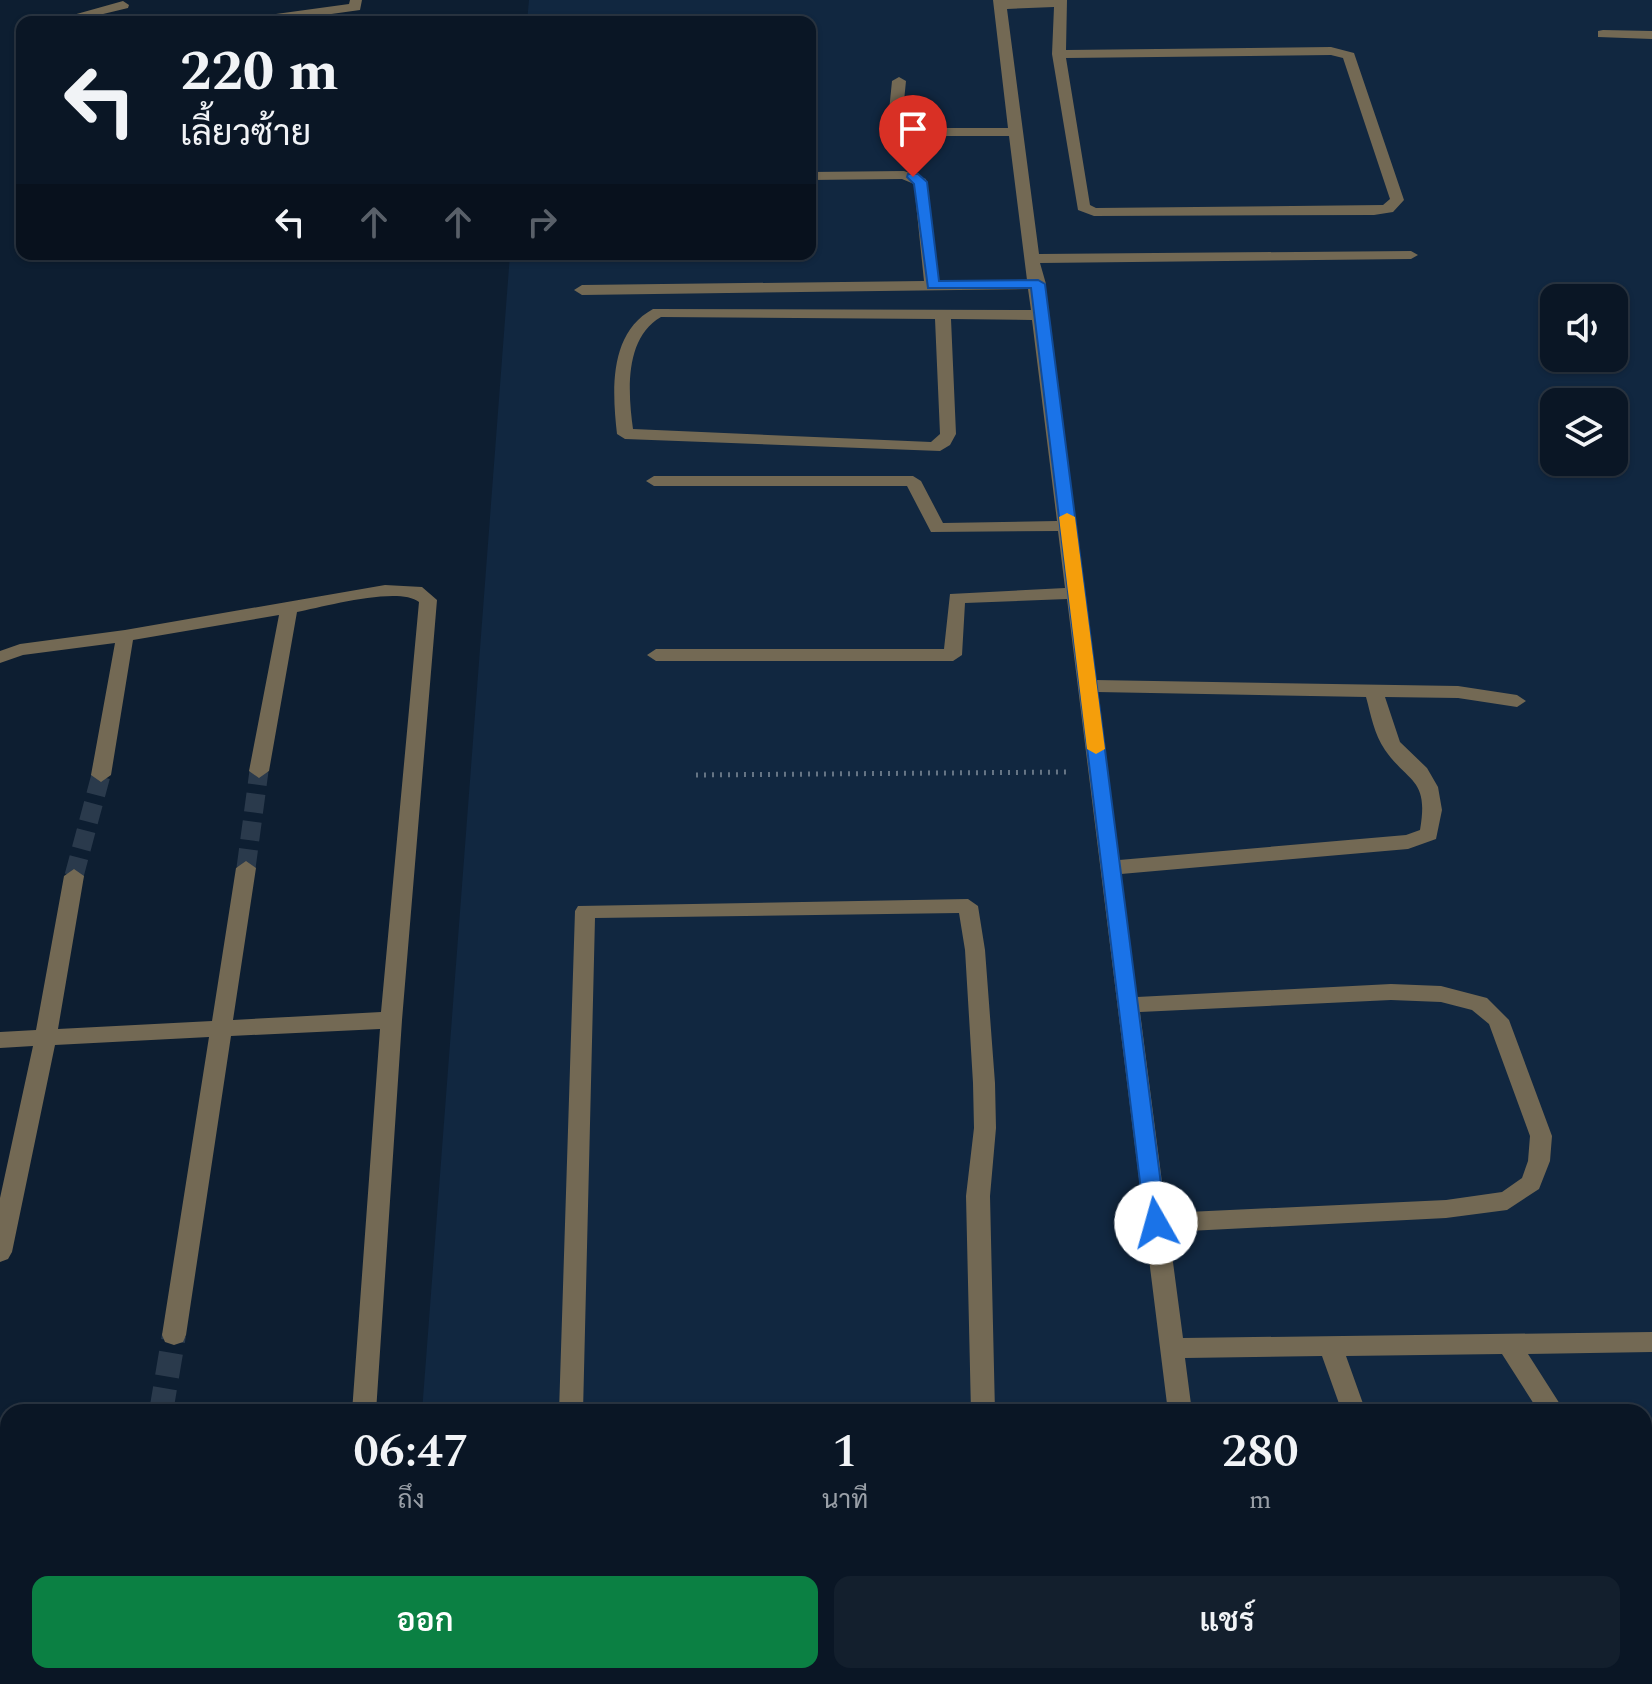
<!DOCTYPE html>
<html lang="th">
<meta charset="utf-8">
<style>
:root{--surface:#0a1625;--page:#131f2d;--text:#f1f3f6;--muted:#999fa7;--line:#2a3542;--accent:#0b8043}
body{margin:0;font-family:Spectral,Sarabun,serif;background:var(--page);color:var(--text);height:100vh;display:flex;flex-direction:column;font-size:30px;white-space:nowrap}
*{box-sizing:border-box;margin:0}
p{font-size:26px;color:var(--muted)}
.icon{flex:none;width:44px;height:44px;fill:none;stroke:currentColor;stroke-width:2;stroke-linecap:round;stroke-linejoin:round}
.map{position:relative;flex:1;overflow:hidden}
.drawer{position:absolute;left:0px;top:1404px;width:1652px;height:280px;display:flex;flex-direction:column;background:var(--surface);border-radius:24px 24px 0 0;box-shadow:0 2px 6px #0004,0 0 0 2px var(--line)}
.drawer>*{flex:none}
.hud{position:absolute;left:16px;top:16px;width:800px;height:244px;border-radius:16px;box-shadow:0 2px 6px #0004,0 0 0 2px var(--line);background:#0a1625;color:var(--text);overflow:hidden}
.controls{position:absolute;left:1540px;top:284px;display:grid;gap:16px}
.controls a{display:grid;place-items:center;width:88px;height:88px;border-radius:16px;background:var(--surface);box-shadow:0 2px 6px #0004,0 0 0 2px var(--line);font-size:40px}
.pin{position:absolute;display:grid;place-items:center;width:68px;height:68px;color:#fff;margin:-82px -34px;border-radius:50% 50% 50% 0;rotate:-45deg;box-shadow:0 0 8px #0007}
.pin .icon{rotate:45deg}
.me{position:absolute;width:88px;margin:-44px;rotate:353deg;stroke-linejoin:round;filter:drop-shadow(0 0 6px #0008)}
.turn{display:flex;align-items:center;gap:28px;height:168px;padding:0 32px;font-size:36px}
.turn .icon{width:104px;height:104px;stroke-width:2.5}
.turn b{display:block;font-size:56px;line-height:68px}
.lanes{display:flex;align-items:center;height:76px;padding:0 32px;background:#0003;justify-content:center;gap:40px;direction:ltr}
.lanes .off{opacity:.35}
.eta{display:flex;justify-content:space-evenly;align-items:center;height:136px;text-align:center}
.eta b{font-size:48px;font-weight:600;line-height:56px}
.action{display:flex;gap:16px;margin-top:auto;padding:16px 32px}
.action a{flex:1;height:92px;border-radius:16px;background:var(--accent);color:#fff;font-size:32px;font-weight:600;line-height:92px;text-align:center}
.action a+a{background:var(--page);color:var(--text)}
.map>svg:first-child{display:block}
.built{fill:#112740;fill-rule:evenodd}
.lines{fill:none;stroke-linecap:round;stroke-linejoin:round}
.minor-tunnel-far1{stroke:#2a3a4c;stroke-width:19;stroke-dasharray:19 9;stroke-linecap:butt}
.minor-tunnel{stroke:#2a3a4c;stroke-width:24;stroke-dasharray:24 12;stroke-linecap:butt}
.path{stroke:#667585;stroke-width:5;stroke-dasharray:2 6;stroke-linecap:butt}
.minor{fill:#736954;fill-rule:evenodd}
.route{fill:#1a73e8;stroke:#114b97;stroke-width:2}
.slow{fill:#f59e0b}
</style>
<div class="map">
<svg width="1652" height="1684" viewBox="0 0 1652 1684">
<rect width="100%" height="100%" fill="#0d1e31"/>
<!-- built -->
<path class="built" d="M529,0h1123v1684h-1251l1,-8h1242v-264h-1222l88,-1158h300v-232h-283zM1554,298h60v60h-60zM1554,402h60v60h-60z"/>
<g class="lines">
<!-- minor-tunnel-far1 -->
<path class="minor-tunnel-far1" d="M246,868l13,-97
M74,876l27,-101"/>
<!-- minor-tunnel -->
<path class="minor-tunnel" d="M161,1412l13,-77"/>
<!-- path -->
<path class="path" d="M696,775l370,-3"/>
<!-- minor -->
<path class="minor" d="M350,0h12l-2,10 -86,12h-34l6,-4 103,-14z
M993,0h74l-1,50 265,-3 23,6 50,147 -11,12 -19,3 -280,1 -16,-6 -26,-156 2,-47 -47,2 32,245 372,-3 7,4 -7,4 -371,4 6,21 -3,3 52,393 363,6 59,9 9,6 -9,6 -59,-9 -73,-1 15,45 27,26 11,19 4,23 -6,29 -28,10 -287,25 16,123 254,-13 50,2 46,12 22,22 43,116 -2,25 -11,28 -32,21 -61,8 -277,14 14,106 469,-6v20l-124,2 37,58h-26l-37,-58 -156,2 20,56h-24l-20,-56 -137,2 7,54h-24l-101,-813 -102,4 -3,52 -9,6h-297l-9,-6 9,-6h288l6,-55 115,-6 -7,-57 -127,1 -24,-46h-253l-8,-5 8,-5h259l8,5 22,42 114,-2 -25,-201 -81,-1 5,115 -6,11 -10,6 -315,-12 -8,-5c-5,-44 -8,-101 36,-125l378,1 -3,-21 -446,6 -8,-5 8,-5 342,-4 -10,-97 -12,-5 -92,1v-8l94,-1 22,8 13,102 88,-1 -18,-144h-86l-21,-7 -13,-18 3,-30 7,-4 7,4 -3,30 9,12 13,5h83zM1331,55l12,3 47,141 -7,6 -287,3 -6,-3 -24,-147zM661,317l274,2 5,115 -9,8 -298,-13c-5,-36 -9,-91 28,-112zM1097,692l269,5c5,18 8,37 19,53 24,34 44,28 35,80l-14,5 -287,25zM1391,1000l50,2 31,8 17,14 41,112 -2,25 -6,17 -20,14 -56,8 -280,13 -26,-201z
M123,1l6,4 -1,3 -58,14h-22z
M21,26l1,8 -6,-1v-6z
M1603,30l49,1v8l-54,-2v-6z
M385,585l37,2 15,13 -35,420 -26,392h-24l28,-383 -149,7 -45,299 -3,7 -9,3 -9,-3 -3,-7 47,-298 -154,8 -43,207 -4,7 -8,3v-64l33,-152 -33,2v-16l36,-2 28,-154 10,-7 10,7 -26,153 154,-8 24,-153 10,-7 10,7 -23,152 148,-8 38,-410c-21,-16 -95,5 -122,10l-28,159 -10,7 -10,-7 30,-156 -146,25 -22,135 -10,7 -10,-7 24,-132 -92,12 -23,8v-12l20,-7 105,-14z
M968,899l10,7 7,44 10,133 1,45 -6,68 5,216h-24l-5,-216 8,-68 -1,-45 -8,-133 -6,-37 -364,5 -12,494h-24l16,-501 3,-5z
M110,1676h28l-1,8h-28z
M331,1676h28v8h-28z
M1011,1676h44l-4,8h-44z
M1199,1676h28l1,8h-28z"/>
</g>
<!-- route -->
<path class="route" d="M908,174h10l9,8 12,99 99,-1 7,4 121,939 -10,9 -11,-9 -114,-935h-103l-14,-104 -7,-7z"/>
<!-- slow -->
<path class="slow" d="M1067,513l8,4 30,232 -9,5 -9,-5 -28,-232z"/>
</svg>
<div class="controls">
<a><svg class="icon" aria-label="sound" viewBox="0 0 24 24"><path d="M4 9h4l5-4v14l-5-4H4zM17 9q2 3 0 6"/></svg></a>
<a><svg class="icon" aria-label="layers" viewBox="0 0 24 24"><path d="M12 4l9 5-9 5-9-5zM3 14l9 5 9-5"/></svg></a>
</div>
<div class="pin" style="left:913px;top:177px;background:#d93025"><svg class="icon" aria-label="arrive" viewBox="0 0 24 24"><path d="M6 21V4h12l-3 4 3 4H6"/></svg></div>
<svg class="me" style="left:1156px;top:1223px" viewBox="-20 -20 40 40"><circle r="19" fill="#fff"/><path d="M0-13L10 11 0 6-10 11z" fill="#1a73e8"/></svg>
<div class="hud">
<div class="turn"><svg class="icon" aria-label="left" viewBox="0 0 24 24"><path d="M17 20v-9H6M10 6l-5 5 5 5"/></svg><div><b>220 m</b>เลี้ยวซ้าย</div></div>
<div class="lanes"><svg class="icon" aria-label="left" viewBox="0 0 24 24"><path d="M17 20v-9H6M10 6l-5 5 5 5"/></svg><svg class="icon off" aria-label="ahead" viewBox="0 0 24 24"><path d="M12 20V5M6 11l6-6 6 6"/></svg><svg class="icon off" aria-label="ahead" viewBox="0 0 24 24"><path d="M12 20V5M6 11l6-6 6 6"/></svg><svg class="icon off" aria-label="right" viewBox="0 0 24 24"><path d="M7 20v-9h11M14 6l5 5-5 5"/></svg></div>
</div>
<section class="drawer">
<div class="eta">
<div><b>06:47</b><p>ถึง</p></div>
<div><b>1</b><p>นาที</p></div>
<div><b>280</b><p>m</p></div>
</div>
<div class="action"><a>ออก</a><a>แชร์</a></div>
</section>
</div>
